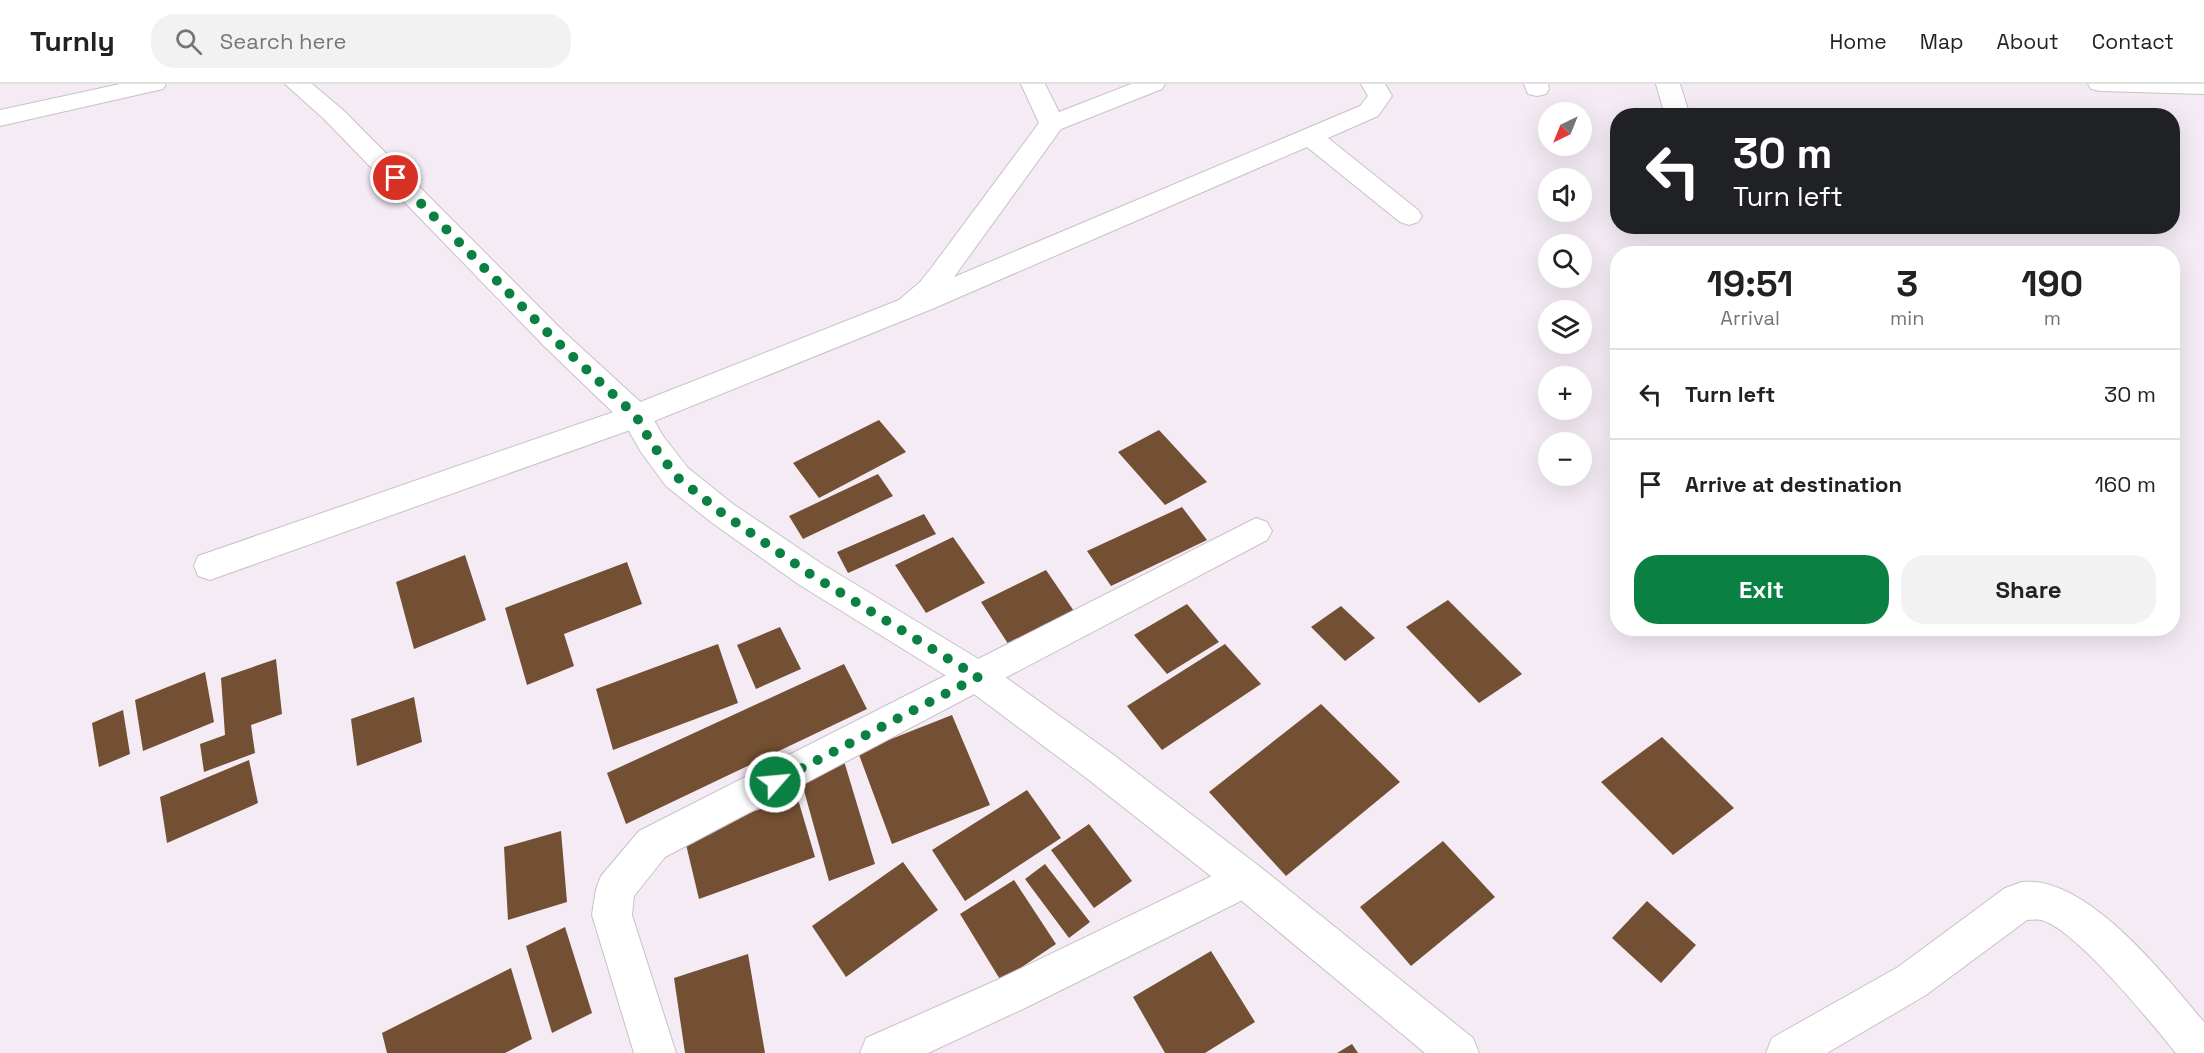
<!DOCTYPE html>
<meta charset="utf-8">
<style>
:root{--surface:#fff;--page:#f2f2f2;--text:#222;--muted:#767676;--line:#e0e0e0;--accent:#0b8043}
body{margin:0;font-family:"Space Grotesk",sans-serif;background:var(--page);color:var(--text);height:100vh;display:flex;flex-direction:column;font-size:22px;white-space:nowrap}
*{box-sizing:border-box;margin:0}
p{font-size:20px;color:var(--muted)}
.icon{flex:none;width:33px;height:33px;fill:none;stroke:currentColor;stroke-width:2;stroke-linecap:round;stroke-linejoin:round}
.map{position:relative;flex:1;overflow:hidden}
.side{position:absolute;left:1610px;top:162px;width:570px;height:390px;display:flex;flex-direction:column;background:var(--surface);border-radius:24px;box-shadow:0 6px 24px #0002}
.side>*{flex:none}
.hud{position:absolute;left:1610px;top:24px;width:570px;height:126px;border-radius:24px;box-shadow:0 6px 24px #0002;background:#202124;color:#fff;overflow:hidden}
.needle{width:39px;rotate:223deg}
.controls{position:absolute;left:1538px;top:18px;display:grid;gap:12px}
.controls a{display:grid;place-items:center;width:54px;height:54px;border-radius:50%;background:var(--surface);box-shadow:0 6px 24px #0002;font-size:30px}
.pin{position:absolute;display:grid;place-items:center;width:51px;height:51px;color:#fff;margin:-26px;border:3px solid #fff;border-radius:50%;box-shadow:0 2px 6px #0007}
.me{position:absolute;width:66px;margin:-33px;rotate:63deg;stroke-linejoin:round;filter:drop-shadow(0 0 4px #0008)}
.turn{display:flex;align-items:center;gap:21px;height:126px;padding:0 24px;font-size:27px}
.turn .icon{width:78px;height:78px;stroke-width:2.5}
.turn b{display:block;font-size:42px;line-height:51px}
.eta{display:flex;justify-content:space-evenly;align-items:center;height:102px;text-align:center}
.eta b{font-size:36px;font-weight:800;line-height:42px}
.primary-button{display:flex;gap:12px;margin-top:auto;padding:12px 24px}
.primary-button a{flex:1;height:69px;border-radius:24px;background:var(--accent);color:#fff;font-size:24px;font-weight:800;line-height:69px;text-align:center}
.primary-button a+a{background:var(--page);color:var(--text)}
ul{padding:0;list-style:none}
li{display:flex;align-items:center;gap:18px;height:90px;padding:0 24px;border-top:2px solid var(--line)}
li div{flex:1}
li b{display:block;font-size:22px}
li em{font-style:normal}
header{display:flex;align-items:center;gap:36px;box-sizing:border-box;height:84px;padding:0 30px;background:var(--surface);border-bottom:2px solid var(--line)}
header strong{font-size:28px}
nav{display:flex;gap:33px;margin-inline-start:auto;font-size:21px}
.search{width:420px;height:54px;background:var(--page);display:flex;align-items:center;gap:15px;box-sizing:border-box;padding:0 21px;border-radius:24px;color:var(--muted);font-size:22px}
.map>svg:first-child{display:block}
.building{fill:#735033}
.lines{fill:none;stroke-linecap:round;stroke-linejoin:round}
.street-casing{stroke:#c9c0c8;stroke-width:2}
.secondary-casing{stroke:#c9c0c8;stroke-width:2}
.street{fill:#fff;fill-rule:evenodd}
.secondary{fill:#fff;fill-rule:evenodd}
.route{stroke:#0b8043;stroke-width:10;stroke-dasharray:0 18}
</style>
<header>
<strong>Turnly</strong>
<div class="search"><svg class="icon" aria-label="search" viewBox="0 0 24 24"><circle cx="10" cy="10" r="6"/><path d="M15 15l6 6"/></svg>Search here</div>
<nav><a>Home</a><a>Map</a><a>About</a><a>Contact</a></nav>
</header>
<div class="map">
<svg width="2204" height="969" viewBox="0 0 2204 969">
<rect width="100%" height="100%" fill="#f4ebf4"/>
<!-- building -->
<path class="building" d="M879,336l27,32 -87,46 -26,-35z
M1159,346l48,52 -42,23 -47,-53z
M878,390l15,22 -90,43 -14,-23z
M1182,423l25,33 -96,46 -24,-35z
M924,430l12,20 -88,39 -11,-21z
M953,453l32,46 -59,30 -31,-48z
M465,471l21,65 -72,29 -18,-67z
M627,478l15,42 -78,30 10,32 -47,19 -22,-77z
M1046,486l34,50 -66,33 -33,-51z
M1448,516l74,74 -43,29 -73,-76z
M1187,520l32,38 -52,32 -33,-39z
M1341,522l34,32 -30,23 -34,-34z
M780,543l21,42 -45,20 -19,-44z
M718,560l20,59 -125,47 -17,-61z
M1225,560l36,40 -99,66 -35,-44z
M276,575l6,55 -31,11 4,28 -51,19 -4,-28 25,-9 -4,-57z
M844,580l23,45 -241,115 -19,-51z
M205,588l9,50 -71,29 -8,-51z
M414,613l8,45 -65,24 -6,-47z
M1321,620l79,78 -114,94 -77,-84z
M123,626l7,44 -31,13 -7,-44z
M952,631l38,90 -98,39 -34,-92z
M1662,653l72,71 -61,47 -72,-73z
M249,676l9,43 -91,40 -7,-46z
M844,677l31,103 -46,17 -29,-105z
M1027,706l34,48 -96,63 -33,-51z
M797,712l18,61 -116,42 -15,-63z
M1089,740l43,57 -38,27 -43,-58z
M561,747l6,71 -59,18 -4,-73z
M1443,757l52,56 -84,69 -51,-59z
M903,778l35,48 -92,67 -34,-51z
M1045,780l45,58 -21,16 -44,-59z
M1014,796l42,64 -55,37 -41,-67z
M1647,817l49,44 -35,38 -49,-45z
M565,843l27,86 -40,20 -26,-87z
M1211,867l44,71 -50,31h-40l-32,-56z
M748,870l17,99h-80l-11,-75z
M511,884l21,71 -27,14h-118l-5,-20z
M1352,960l6,9h-21z"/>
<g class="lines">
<defs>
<path id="street" d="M120,0h46l-3,5 -9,2 -154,35v-16z
M1021,0h24l14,28 72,-28h34l-3,5 -101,40 -107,148 406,-171 8,-10 -7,-12h24l7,12 -14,20 -50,22 90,72 4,6 -4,6 -9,3 -9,-3 -93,-75 -375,162 -285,115 -437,156 -12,-4 -4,-10 4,-10 427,-148 274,-108 21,-18 12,-15 107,-144z
M1524,0h24l1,5 -3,5 -9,2 -9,-2z
M1656,0h24l10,32h-25z
M2088,0h116v10l-104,-3 -9,-2z
M1256,434l11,4 5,9 -5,9 -602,317 -31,39 -2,19 44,138h-42l-42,-138 4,-26 5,-13 38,-45z
M1245,776l14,6 5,13 -5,13 -234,116 -97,45h-68l6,-15 131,-58z
M2022,798c65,-7 143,94 182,140v31h-28c-24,-29 -101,-125 -135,-133 -5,-1 -10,0 -14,0l-101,75 -99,58h-61l6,-15 126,-71 107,-79z"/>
<path id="secondary" d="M285,0h27l30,25 222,223 83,76 16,28 25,32 45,36 89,60 168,102 121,87 148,113 214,172 6,15h-54l-194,-161 -146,-115 -119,-89 -168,-104 -87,-62 -45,-36 -25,-34 -16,-28 -81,-78 -220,-227z"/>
</defs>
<!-- street casing -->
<use href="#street" class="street-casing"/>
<!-- secondary casing -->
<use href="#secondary" class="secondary-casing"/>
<!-- street -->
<use href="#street" class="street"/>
<!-- secondary -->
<use href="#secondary" class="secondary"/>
</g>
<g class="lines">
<!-- route -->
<path class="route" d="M396,94l158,161 82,77 16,28 25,33 45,36 88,61 168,103 -203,105"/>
</g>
</svg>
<div class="controls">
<a><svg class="needle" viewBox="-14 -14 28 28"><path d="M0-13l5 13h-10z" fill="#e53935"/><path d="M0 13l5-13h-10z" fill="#767676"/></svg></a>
<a><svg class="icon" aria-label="sound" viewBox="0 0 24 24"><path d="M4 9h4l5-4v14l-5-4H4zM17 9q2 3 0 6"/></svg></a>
<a><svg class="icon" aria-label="search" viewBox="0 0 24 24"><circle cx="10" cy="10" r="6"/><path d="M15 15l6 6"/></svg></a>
<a><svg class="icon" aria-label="layers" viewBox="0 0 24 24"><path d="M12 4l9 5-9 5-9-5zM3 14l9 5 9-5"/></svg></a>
<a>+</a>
<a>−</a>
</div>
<div class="pin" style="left:396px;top:94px;background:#d93025"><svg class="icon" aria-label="arrive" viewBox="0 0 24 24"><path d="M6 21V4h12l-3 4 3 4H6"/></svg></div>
<svg class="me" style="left:775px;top:698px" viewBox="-20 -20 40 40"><circle r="17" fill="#0b8043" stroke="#fff" stroke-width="3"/><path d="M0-11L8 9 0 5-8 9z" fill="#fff"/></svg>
<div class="hud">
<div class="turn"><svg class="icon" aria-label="left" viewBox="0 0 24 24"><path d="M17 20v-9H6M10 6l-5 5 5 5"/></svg><div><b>30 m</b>Turn left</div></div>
</div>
<section class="side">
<div class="eta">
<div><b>19:51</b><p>Arrival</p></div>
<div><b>3</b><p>min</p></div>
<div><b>190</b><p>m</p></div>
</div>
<ul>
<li><svg class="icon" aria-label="left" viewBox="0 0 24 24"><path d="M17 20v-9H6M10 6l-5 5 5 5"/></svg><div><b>Turn left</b></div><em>30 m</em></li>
<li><svg class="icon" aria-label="arrive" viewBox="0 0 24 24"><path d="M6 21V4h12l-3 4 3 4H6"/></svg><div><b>Arrive at destination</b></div><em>160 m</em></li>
</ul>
<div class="primary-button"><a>Exit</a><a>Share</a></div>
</section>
</div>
